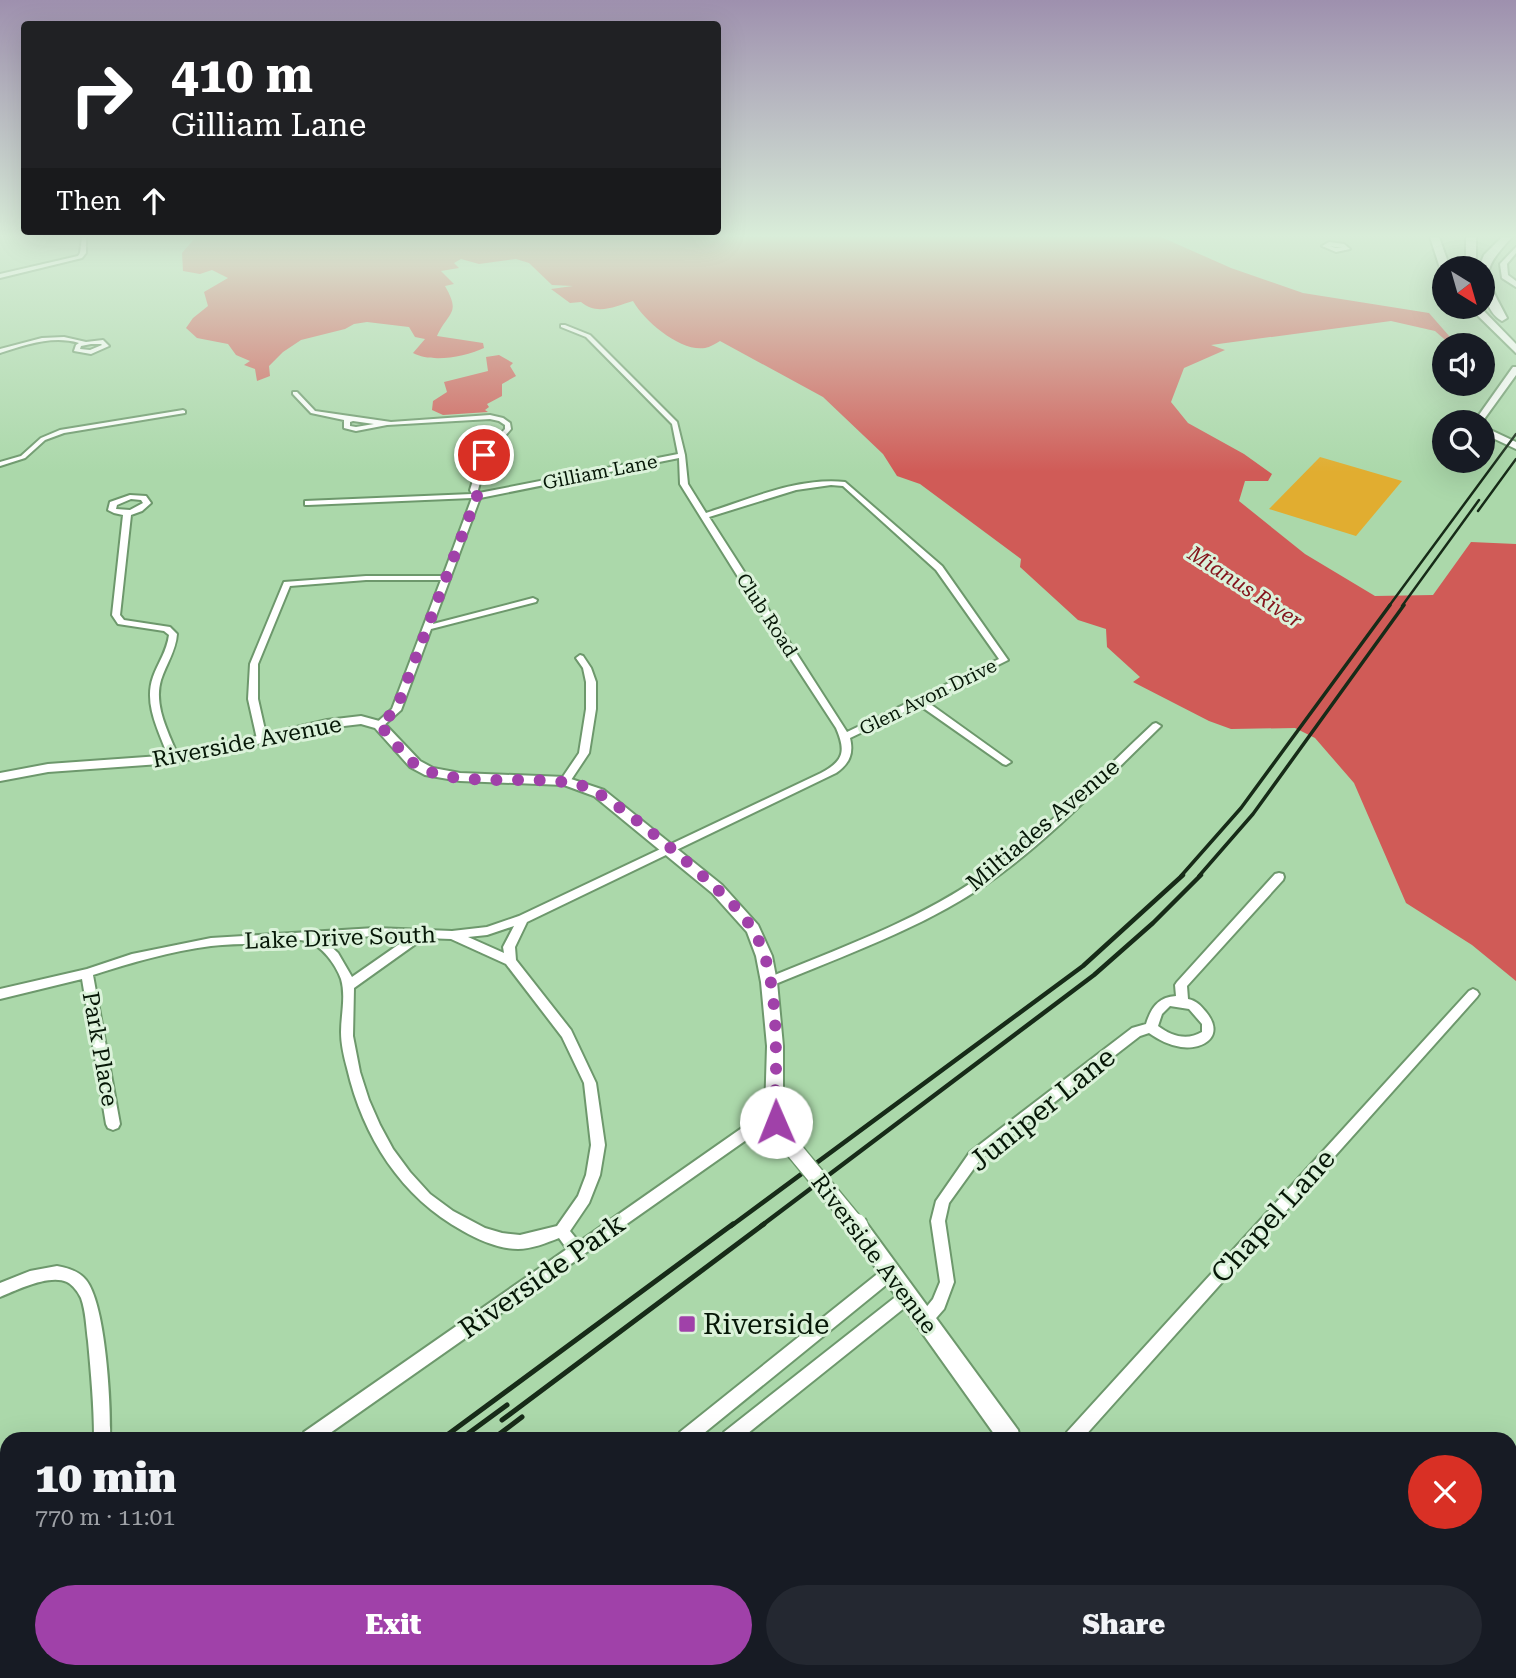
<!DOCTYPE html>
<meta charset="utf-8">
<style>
:root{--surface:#171b24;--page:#242831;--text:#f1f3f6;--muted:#9ea1a6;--accent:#a041a9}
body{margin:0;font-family:"Roboto Serif",serif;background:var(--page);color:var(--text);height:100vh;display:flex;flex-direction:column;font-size:26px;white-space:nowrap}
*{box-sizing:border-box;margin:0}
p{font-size:23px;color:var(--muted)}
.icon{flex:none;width:38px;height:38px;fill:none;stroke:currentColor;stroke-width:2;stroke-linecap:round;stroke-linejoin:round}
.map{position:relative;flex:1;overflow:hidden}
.side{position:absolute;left:0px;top:1432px;width:1517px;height:247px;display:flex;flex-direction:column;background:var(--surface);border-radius:21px 21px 0 0;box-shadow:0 7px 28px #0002}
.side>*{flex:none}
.top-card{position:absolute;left:21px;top:21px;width:700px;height:214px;border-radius:7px;box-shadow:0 7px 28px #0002;background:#202124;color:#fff;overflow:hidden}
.needle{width:46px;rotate:143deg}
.tools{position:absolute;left:1432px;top:256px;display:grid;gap:14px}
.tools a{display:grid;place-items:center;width:63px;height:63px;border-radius:50%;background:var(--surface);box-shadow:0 7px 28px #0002;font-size:35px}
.pin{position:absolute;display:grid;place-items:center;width:60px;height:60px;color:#fff;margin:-30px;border:4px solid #fff;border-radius:50%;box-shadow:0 2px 7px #0007}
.me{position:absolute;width:77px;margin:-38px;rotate:359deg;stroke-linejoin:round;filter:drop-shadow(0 0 5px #0008)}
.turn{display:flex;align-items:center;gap:24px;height:147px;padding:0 35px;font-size:32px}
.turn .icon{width:91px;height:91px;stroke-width:2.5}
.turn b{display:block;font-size:49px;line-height:60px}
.then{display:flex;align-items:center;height:66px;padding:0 35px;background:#0003;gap:14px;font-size:26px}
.round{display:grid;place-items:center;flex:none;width:74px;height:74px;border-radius:37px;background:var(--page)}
.head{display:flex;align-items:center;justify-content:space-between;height:119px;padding:0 35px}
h1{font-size:42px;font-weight:800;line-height:52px}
.cta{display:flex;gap:14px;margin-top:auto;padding:14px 35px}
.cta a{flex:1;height:80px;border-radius:42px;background:var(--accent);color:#fff;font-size:28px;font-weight:800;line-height:80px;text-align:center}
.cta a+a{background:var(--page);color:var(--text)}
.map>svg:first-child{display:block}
.green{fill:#e1ad30}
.water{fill:#d05b57}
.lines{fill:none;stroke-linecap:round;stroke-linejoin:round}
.street-casing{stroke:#6d986c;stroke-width:4}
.secondary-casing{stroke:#6d986c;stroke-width:4}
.highway-casing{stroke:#6d986c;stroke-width:4}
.street{fill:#fff;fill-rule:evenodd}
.secondary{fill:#fff;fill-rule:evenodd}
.highway{fill:#fff;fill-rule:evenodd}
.rail-far3{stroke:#172b18;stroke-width:2.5}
.rail-far2{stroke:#172b18;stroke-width:3.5}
.rail-far1{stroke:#172b18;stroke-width:4.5}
.rail{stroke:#172b18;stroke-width:5}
.secondary-bridge-far1-casing{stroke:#6d986c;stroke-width:20;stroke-linecap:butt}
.secondary-bridge-casing{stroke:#6d986c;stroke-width:24;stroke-linecap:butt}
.secondary-bridge-far1{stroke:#fff;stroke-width:17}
.secondary-bridge{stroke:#fff;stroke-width:21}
.route{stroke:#a041a9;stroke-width:12;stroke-dasharray:0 21.6}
.poi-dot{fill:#a041a9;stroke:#dbf2da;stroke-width:2.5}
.labels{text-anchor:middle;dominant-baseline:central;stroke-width:6;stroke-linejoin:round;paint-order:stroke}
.far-street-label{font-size:19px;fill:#061707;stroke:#dbf2da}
.far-water-label{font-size:21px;font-style:italic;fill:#83141b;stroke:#dbf2da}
.street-label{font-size:23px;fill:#061707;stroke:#dbf2da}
.near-street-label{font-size:28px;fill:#061707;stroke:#dbf2da}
.near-poi-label{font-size:28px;fill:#061707;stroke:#dbf2da;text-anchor:start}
</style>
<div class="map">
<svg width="1516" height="1678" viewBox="0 0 1516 1678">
<rect width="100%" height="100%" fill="#abd8aa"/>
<!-- green -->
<path class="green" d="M1320,457l82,24 -46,55 -87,-27z"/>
<!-- water -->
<path class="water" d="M196,237h965l70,31 72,25 126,20 28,32h-6l-16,-14 -44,-10 -180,24 14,5 -41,18 -13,34 17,21 56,31 28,20 -4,7h-23l-6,20 66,53 70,42 58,-1 38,-53 45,2v437l-44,-36 -66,-42 -52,-120 -39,-45 -20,-10 -64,1 -22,-8 -76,-39 7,-5 -33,-30 -1,-18 -28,-9 -58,-53 1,-8 -101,-75 -23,-8 -14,-22 -60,-57 -103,-56c-5,3 -10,6 -15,7 -24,4 -60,-26 -72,-47 -17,5 -36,15 -52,1l-11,1 -19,-14 22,-3 -21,-1 -23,-22 -13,-4 -37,5 -18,-5 -7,4 5,5 -18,3 13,13 -9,2c16,28 4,25 -8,50l46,7 1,5c-19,9 -53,15 -71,5l12,-14 -10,-2 -6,-10 -42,-5 -13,2 -9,5 -44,11 -18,12 -14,14 1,10 -13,5 -2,-12 -11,-4 6,-4 -14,-6 -8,-11 -31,-6 -11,-10 7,-10 15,-12 -4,-14 24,-14 -16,-8 -12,4 -17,-3 -1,-18z
M499,355l14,8 -3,3 6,10 -14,8v12l-15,8 2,3 -4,3 3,2 -45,3 -11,-5 1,-9 14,-9 -3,-10 44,-11 -2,-14z"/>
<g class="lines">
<defs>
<path id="street" d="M82,237h4v16l-4,5 -82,20v-4l78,-18 2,-3z
M1329,242l15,2 6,5 -14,3 -14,-6zM1329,246l13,2h-6z
M561,325h4l25,10 87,87 8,33 3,29 18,29c44,-14 92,-36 139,-31l97,84 66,94 -82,41 85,61 -5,3 -3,-1 -84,-59 -69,33c4,16 -1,26 -14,35l-309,149 -12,25 1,13 55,70 25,53 9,62 -5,30 -11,28 -19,28 9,11 190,-133 5,-2 5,2 2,4 -2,4 -195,137 -1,3 -5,2 -255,179h-21l2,-6 263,-183 -8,-11c-13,5 -27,11 -41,11 -19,0 -39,-9 -55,-18 -62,-34 -100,-94 -116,-163 -3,-11 -6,-24 -6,-36 0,-17 5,-36 0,-53 -5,-14 -19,-34 -35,-38 -10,-3 -26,1 -37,2 -19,1 -39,1 -58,3 -40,5 -80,17 -118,29l27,149 -2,4 -5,2 -5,-2 -2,-4 -24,-145 -82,20v-10l87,-20 45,-15 79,-16 164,-10 77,3 35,-4 32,-11 302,-143c23,-12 25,-22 15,-45l-88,-135 -68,-109 -1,-26 -199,40 -47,126 100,-26 4,2 -1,2 -105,27 -30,81 -19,17h-6l-2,-2 18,-16 49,-129h-75l-76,6 -32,78v35l9,40 -5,3 -5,-3 -9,-40 2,-35 34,-82 82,-6h77l29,-78 -164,7h-3v-4l167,-7 -2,-4 11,-35 24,-26v-4l-6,-4 -9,-2 -103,6 -31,6 -12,-3v-8l-33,-7 -18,-19v-2h4l18,19 76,11 99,-7 13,3 7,5 1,6 -24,27 -9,34 1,3 199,-39 -6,-30 -86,-87 -25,-10zM353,421l21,3 -18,3 -6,-1v-4zM831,485l12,1 93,84 63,89 -152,73 -138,-215 87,-27zM514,926l-11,21 1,6 -36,-16 19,-2zM375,936l33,2 -56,39 -14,-24 -15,-14zM424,938l27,1 55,25 56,73 22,46 7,62 -5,30 -8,21 -21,30 -37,9 -18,-2 -17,-5 -32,-17 -23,-17 -20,-22 -17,-23 -13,-24 -11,-25 -9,-28 -7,-36 1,-48z
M64,337l22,5 17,-2 6,6 -18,8 -17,-3 2,-6 3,-2c-26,-8 -54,2 -79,10v-4l42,-11zM91,344h10l1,1 -12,5 -10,-1 1,-3z
M183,410l2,1v2l-121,20 -19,7 -20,18 -25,8v-4l21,-6 20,-18 19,-8z
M130,495l16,1 5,7 -9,8 -11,4 -11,100 4,5 46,7 7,7c-1,17 -11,30 -16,46 -8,27 9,55 18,79l-5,3 -5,-3c-9,-26 -26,-54 -16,-82 5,-14 14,-26 16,-42l-5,-4 -46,-7 -6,-9 11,-100 -9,-2 -6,-3 2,-8zM131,499l10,1 2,3 -13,7 -14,-1 1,-4z
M580,655l3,1 8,12 5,14v27l-7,44 -20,30 -4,1 -5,-3 19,-28 7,-44v-27l-3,-14 -7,-10z
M1156,723l5,3 -2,2c-56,54 -110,113 -174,157 -65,44 -140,70 -212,100l-4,2 -4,-2 -2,-3 2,-3c72,-30 147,-56 212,-100 65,-43 119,-102 176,-155z
M1279,873l4,1 1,3 -1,3 -96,106 1,13c9,2 12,6 18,13 19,23 -1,38 -25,35 -12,-2 -22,-7 -32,-14l-9,3 -160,124 -31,43 -4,18 9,61 -10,27 -14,16 -5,2 -5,-2 -2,-5 2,-5 13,-16 7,-17 -9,-61 5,-20 34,-49 162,-124 14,-4c5,-16 12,-27 30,-28l-1,-11 2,-3 98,-108zM1170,1006l19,3 13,15v8c-15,9 -31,4 -44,-6l4,-12z
M1473,989l4,2 2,3 -2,3 -394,441h-18l2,-6 402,-441z
M891,1265l5,2 2,5 -2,5 -198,161h-20l2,-6 206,-165z
M57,1266c11,2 22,5 29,14 20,25 25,125 24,158h-16c0,-33 -3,-64 -6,-97 -2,-14 -2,-29 -7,-43 -3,-6 -8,-13 -14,-16 -18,-8 -50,8 -67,15v-14l30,-12z
M908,1289l5,2 2,5 -2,5 -171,137h-20l2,-6 179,-141z
M1516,1473v19l-6,2v-19z
M7,1503v18l-7,3v-18z
M410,1671h39l-4,7h-38z
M458,1671h18l-2,7h-18z
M977,1671h19l-3,7h-19z
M1359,1671h18l-2,7h-18z"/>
<path id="secondary" d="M1516,247v6l-9,11 1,11 8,6v6l-14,-9 -2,-14z
M1513,367h3v8l-34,47h-8z
M1482,426l34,16v7l-34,-16z
M361,716l22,6 37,39 13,7 27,5 105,4 39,13 118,95 36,40 14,31 5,26 6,64v67l7,21 -3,5 -6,3 -6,-3 -10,-26 2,-67 -6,-64 -5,-26 -9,-24 -35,-39 -118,-97 -30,-11 -104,-4 -35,-6 -15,-8 -35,-39 -14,-4 -34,4 -153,35 -126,9 -48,9v-8l48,-9 126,-9 153,-35z
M858,1218l7,3 153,209 2,8h-23l-146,-205 -2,-6 2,-6z
M1183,1671h27l3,7h-27z"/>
<path id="highway" d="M1430,237h9l11,31h-6v3l-4,-3z
M1466,237h10v31h-10z
M1502,237h10c-34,37 -27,38 -5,81l-5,3c-17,-9 -20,-36 -20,-53h-3l5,-13z
M1468,306h11l37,38v9z"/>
</defs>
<!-- street casing -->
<use href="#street" class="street-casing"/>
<!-- secondary casing -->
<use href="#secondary" class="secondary-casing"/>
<!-- highway casing -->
<use href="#highway" class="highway-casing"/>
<!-- street -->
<use href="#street" class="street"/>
<!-- secondary -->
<use href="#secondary" class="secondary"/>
<!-- highway -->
<use href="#highway" class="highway"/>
<!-- rail-far3 -->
<path class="rail-far3" d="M1478,511l38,-52
M1389,606l127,-172
M1402,606l77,-106"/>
<!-- rail-far2 -->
<path class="rail-far2" d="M1181,876l60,-68 149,-203
M1199,876l54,-62 151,-209"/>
<!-- rail-far1 -->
<path class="rail-far1" d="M731,1226l352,-260 100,-91
M761,1226l333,-251 59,-52 48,-48"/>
<!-- rail -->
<path class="rail" d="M502,1420l262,-196
M443,1438l290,-214
M462,1438l45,-33
M494,1438l28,-21
M119,1678l9,-7
M140,1678l9,-7
M157,1678l9,-7
M176,1678l9,-7"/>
<defs>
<path id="secondary-bridge-far1" d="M781,1134l76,92"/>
<path id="secondary-bridge" d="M856,1224l2,3"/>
</defs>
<!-- secondary-bridge-far1 casing -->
<use href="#secondary-bridge-far1" class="secondary-bridge-far1-casing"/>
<!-- secondary-bridge casing -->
<use href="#secondary-bridge" class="secondary-bridge-casing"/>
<!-- secondary-bridge-far1 -->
<use href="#secondary-bridge-far1" class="secondary-bridge-far1"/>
<!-- secondary-bridge -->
<use href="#secondary-bridge" class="secondary-bridge"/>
</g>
<!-- sky -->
<linearGradient id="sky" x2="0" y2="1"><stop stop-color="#9e90ae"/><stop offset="0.5" stop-color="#d9edd9"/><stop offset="1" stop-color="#d9edd9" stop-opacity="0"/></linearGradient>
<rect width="1516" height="472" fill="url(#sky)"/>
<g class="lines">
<!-- route -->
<path class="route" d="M484,455l-10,36 3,5 -81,214 -17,15c13,12 22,29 36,39 37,27 122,8 168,22 30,9 133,99 157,126 9,11 16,22 22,36 14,38 14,86 14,127 0,16 -4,32 0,47"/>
</g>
<!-- markers -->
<rect class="poi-dot" x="678" y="1315" width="18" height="18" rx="3.5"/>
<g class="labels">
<!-- far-street labels -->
<g class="far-street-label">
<text transform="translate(600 472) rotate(-11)">Gilliam Lane</text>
<text transform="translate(767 615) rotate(57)">Club Road</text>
<text transform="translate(928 697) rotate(-26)">Glen Avon Drive</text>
</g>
<!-- far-water labels -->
<g class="far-water-label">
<text transform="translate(1245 587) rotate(33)">Mianus River</text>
</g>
<!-- street labels -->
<g class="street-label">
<text transform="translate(247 742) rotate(-11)">Riverside Avenue</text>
<text transform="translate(1043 825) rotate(-40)">Miltiades Avenue</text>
<text transform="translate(340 938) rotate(-2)">Lake Drive South</text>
<text transform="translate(100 1049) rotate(80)">Park Place</text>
<text transform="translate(874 1254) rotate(53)">Riverside Avenue</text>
</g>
<!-- near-street labels -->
<g class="near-street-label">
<text transform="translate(1042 1109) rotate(-39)">Juniper Lane</text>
<text transform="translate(1273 1216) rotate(-48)">Chapel Lane</text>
<text transform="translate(542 1276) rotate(-35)">Riverside Park</text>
</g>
<!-- near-poi labels -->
<g class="near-poi-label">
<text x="703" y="1324">Riverside</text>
</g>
</g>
</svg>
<div class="tools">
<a><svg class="needle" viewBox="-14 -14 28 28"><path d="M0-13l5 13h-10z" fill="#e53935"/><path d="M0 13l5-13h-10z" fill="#9ea1a6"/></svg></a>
<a><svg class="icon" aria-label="sound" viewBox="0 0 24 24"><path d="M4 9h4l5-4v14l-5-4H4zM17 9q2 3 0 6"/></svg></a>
<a><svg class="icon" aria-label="search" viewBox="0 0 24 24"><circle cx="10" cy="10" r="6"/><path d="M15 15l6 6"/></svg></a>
</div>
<div class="pin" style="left:484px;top:455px;background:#d93025"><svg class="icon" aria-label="arrive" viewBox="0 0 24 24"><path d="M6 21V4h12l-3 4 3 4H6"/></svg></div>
<svg class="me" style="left:776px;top:1122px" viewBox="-20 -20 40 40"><circle r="19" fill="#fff"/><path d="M0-13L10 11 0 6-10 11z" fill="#a041a9"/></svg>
<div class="top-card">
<div class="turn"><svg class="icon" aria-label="right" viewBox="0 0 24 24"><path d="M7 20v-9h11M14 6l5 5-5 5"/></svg><div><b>410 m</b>Gilliam Lane</div></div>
<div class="then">Then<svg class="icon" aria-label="ahead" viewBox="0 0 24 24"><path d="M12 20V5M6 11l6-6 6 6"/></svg></div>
</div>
<section class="side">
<div class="head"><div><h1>10 min</h1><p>770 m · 11:01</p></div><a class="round" style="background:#d93025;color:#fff"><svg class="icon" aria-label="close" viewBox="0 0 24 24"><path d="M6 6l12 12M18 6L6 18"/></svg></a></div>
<div class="cta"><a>Exit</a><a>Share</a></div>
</section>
</div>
